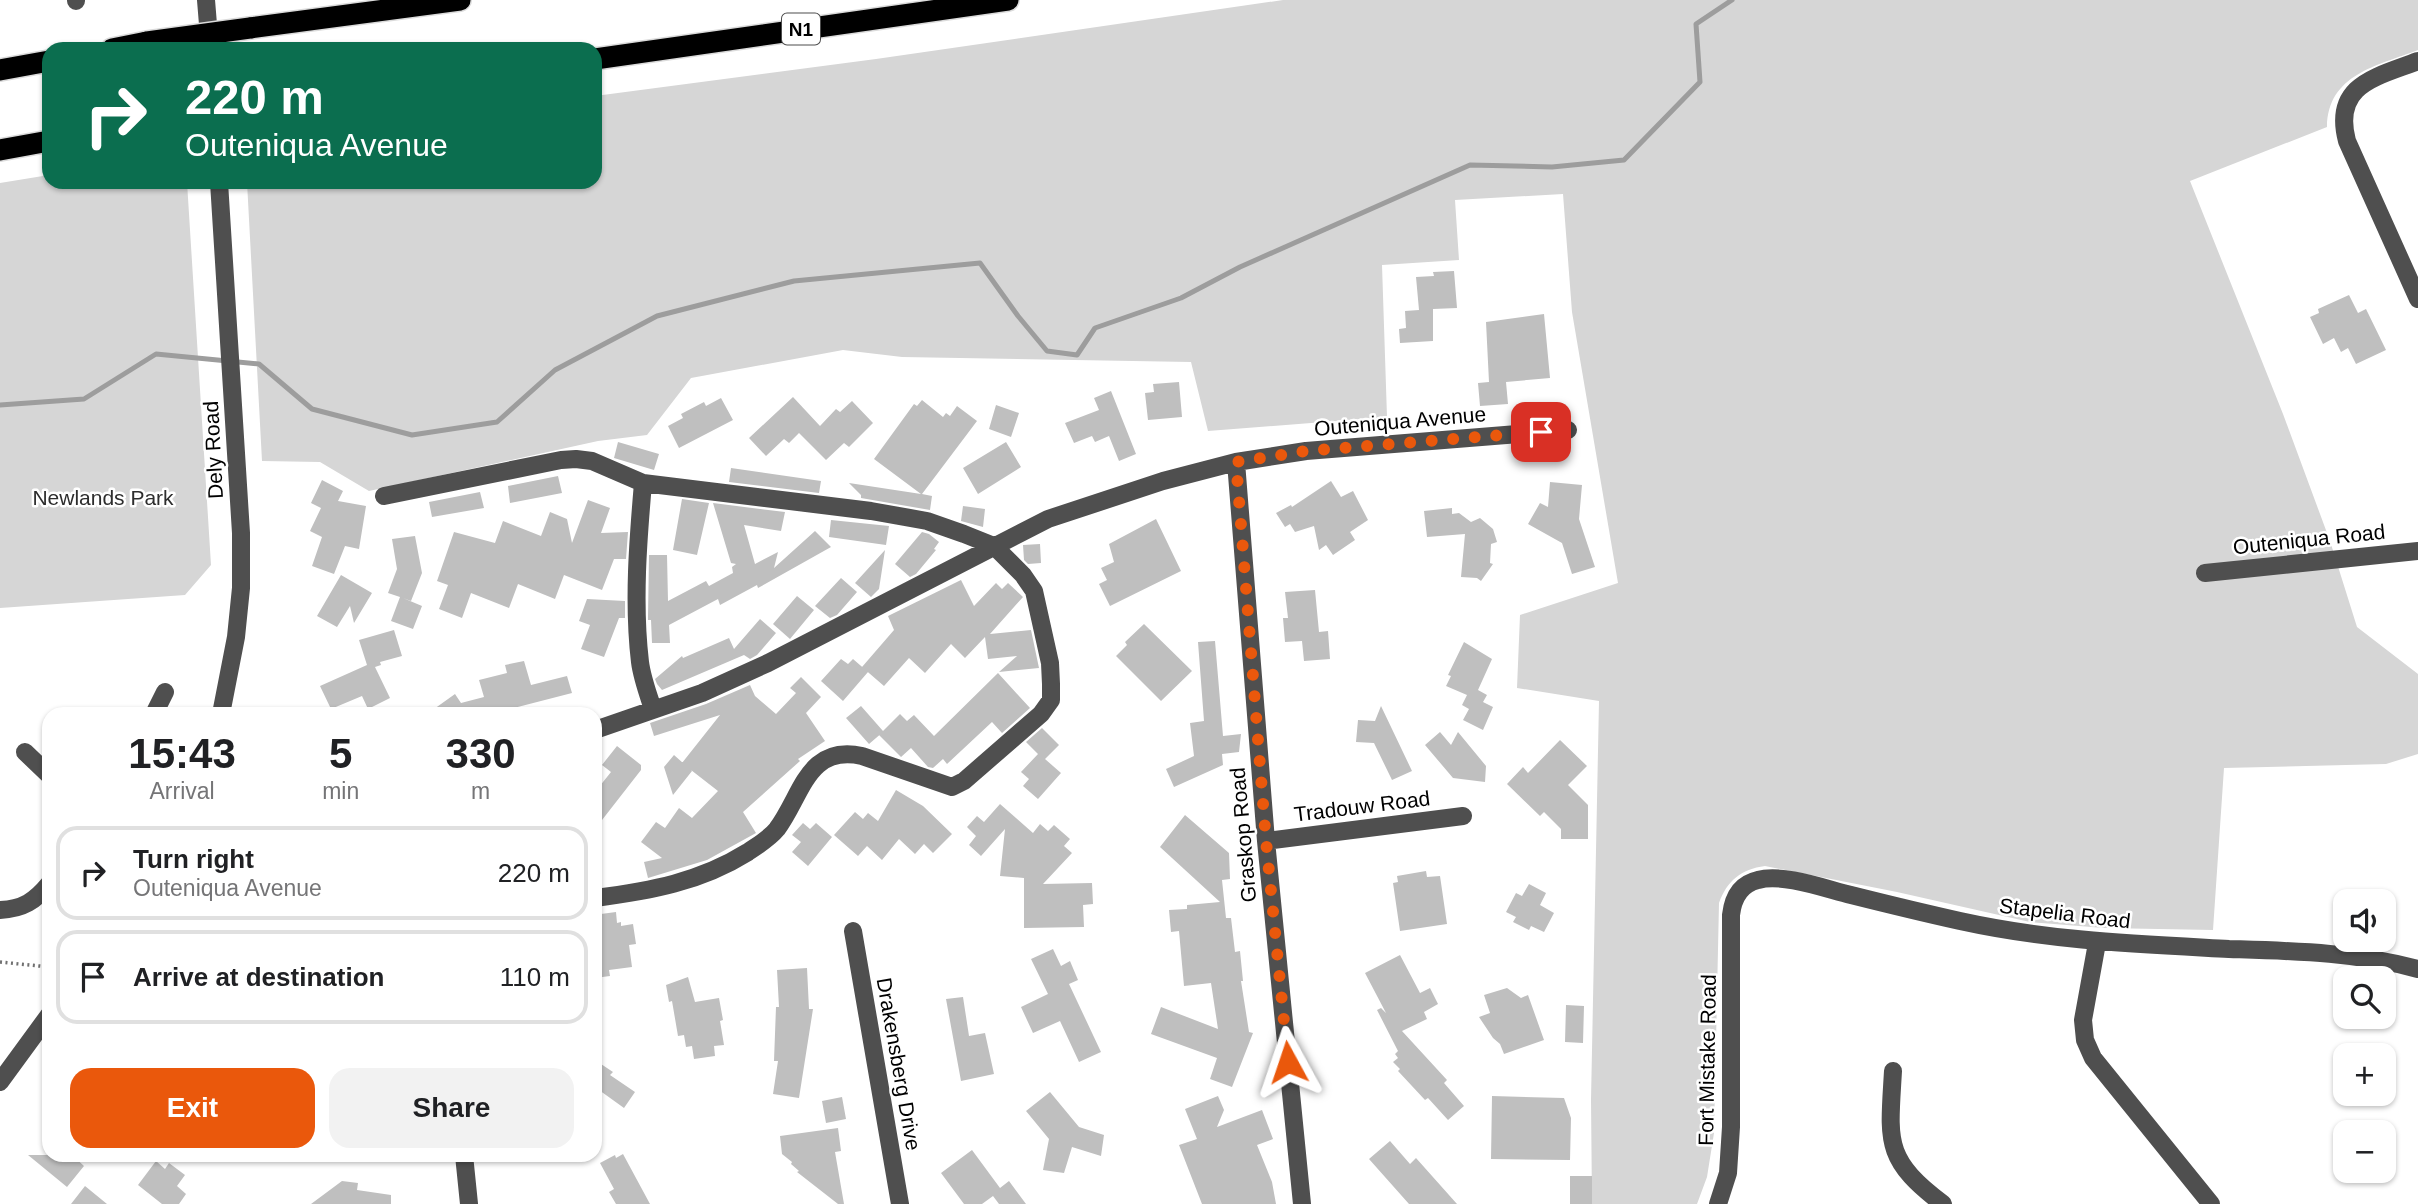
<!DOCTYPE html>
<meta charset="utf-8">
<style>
:root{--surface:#fff;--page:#f2f2f2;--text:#202124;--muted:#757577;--line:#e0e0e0;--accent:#ea580c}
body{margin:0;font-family:Helvetica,sans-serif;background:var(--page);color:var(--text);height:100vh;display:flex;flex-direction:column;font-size:26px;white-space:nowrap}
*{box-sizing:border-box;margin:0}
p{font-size:23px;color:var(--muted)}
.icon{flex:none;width:38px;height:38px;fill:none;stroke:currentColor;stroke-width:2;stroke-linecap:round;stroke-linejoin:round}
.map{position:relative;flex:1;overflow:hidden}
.sheet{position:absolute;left:42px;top:707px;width:560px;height:455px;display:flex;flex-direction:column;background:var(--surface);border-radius:21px;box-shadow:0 2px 5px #0004}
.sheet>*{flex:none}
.hud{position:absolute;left:42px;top:42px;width:560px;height:147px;border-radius:21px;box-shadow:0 2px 5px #0004;background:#0b6e4f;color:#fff;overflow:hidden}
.fabs{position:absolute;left:2333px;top:889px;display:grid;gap:14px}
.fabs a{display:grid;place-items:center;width:63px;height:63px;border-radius:14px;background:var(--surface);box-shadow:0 2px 5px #0004;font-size:35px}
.pin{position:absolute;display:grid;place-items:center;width:60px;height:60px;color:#fff;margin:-30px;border-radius:14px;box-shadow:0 4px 10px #0006}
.me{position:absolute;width:77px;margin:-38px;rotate:355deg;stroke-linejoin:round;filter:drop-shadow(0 0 5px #0008)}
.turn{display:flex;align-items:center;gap:24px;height:147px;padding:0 28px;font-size:32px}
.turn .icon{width:91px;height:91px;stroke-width:2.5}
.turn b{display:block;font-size:49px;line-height:60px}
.eta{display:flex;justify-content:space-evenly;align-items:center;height:119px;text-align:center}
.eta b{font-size:42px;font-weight:800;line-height:49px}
.button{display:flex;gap:14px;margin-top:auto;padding:14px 28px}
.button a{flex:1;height:80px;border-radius:21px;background:var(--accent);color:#fff;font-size:28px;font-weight:800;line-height:80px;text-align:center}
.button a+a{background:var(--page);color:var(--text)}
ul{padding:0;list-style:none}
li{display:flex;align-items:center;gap:21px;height:94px;margin:0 14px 10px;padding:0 14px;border:4px solid var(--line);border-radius:21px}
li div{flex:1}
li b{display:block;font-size:26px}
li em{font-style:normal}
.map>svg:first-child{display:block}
.green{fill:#d6d6d6}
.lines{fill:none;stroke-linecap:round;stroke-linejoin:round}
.stream{stroke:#9d9d9d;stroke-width:5}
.building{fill:#bfbfbf}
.highway-casing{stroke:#dbdbdb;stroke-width:24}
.path{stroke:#717171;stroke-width:3.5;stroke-dasharray:2 3.5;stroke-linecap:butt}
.minor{stroke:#4f4f4f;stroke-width:18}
.highway{stroke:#000;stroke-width:21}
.highway-bridge-casing{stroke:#dbdbdb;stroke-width:24;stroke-linecap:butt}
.highway-bridge{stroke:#000;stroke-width:21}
.route{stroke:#ea580c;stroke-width:12;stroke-dasharray:0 21.6}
.labels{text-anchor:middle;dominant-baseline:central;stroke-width:5;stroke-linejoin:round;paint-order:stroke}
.shield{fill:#fff;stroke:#4c4c4c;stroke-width:2}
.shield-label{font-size:19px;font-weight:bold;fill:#000}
.street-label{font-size:21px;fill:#000;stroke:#fff}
.park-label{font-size:21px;fill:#2d2d2d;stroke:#fff}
</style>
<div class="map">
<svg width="2418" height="1204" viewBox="0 0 2418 1204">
<rect width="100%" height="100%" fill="#fff"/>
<!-- green -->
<path class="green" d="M1283,0h1135v50c-41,16 -90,24 -91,77l-137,54 93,233 47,127 27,86 61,47v80l-32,10 -162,4 -11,162 -109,-2 -74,-6 -133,-30 -132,-26c-24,3 -38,15 -46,37l-5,230 -7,44 -10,27h-105l-1,-104 8,-399 -82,-13 3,-73 98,-32 -46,-271 -9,-118 -108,6 4,60 -77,5 5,152 -179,14 -17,-69 -289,-5 -59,-7 -152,28 -44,57 -49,6 -229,50 -49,-29 -58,-1 -15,-279h348v-86l281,-37z
M49,175v7h138l24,383 -26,30 -185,13v-425z"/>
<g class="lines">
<!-- stream -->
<path class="stream" d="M0,405l84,-6 72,-45 103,10 53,45 100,26 85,-13 58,-52 102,-54 137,-35 186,-18 38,53 29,35 30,4 18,-27 86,-30 59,-31 230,-102 82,2 72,-7 76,-78 -4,-58 36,-24"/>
</g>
<!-- building -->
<path class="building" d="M1454,271l3,37 -24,1v32l-33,2 -1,-14 7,-1 -1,-17 14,-1 -3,-33 18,-1 -1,-4z
M2349,295l9,18 8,-4 20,41 -30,14 -8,-16 -7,4 -7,-14 -11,6 -13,-27 9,-4 -1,-4z
M1544,314l6,64 -44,4 2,22 -28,2 -2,-23 11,-1 -3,-60z
M1179,382l3,35 -34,3 -3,-27 9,-1 -1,-8z
M1111,391l25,63 -17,7 -10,-25 -14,6 -3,-6 -18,7 -9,-20 34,-13 -5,-12z
M793,397l27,29 16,-17 4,3 12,-11 21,22 -24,24 -5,-4 -18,17 -27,-27 -10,10 -5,-4 -18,17 -17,-18z
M721,398l12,22 -54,28 -11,-22 15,-8 -2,-4 23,-12 2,4z
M922,400l21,17 3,-4 4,3 7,-10 20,15 -55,73 10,2 -2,14 -69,-12v-3l-12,-12 72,11 -47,-35 40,-55 3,2z
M996,405l23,8 -8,24 -22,-8z
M618,442l41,12 -5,16 -40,-12z
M1006,442l15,25 -43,27 -15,-26z
M731,468l90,13 -2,12 -90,-11z
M558,476l4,17 -52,10 -2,-17z
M322,480l21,11 -5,10 28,5 -7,43 -14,-3 -11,28 -22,-8 10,-29 -12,-6 11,-23 -10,-5z
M1331,481l10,16 12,-6 15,29 -18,12 5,8 -22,15 -7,-10 -7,5 -5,-24 -19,6 -5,-8 -5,3 -9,-14 15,-8 1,2z
M1550,482l32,3 -3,34 16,48 -23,7 -10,-31 -34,-19 12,-21 8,4z
M480,492l4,16 -52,9 -3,-15z
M682,499l27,4 -12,52 -24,-5z
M588,500l22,8 -9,25 27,-1 -2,27h-12l-12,31 -38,-15 -9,24 -37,-15 -9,24 -38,-15 -9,25 -23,-9 9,-24 -11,-4 17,-49 41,11 8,-22 38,15 9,-24 17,7 5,24z
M713,503l72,9 -4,19 -37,-6 11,39 23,-12 -4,16 41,-37 16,16 -73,41 -1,-3 -37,20 -2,-6 -49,26 1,18h-18l-1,-23h-3v-3l1,-62h18l1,46 38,-20 3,5 24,-13 -1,-6 4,-3 -5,-1z
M963,506l22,3 -2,18 -22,-6z
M1452,508v6l7,-1 12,9 9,-4 13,11 4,13 -6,2 -1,19 3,1 -12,17 -4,-3 -16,-1 4,-43 -38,3 -3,-26z
M1156,519l25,52 -71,35 -11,-22 8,-4 -6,-12 13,-6 -5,-18z
M831,520l58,6 -3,19 -57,-8z
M922,532l7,2 10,8 -5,7 2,1 -20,24 -6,3 -15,-13z
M415,536l7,37 -11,28 -8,-3 19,8 -9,23 -22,-8 9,-24 -12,-4 9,-24 -5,-30z
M1040,544l1,19 -13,1 -4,-4 -1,-15z
M885,550l-6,39 -8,8 -16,-14z
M341,575l31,18 -18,30 -4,-17 -13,21 -20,-11z
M841,578l16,14 -20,23 -7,3 -15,-12z
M961,580l13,26 22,-23 6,6 6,-6 15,14 -33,37 41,-4 8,38 -40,4 18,-16 -29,3 -3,-22 -20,21 -14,-14 -26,29 -16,-15 -25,28 -22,-19 32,-37 -6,-14z
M1315,590l4,42 9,-1 2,28 -26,2 -2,-20 -17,1 -2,-24h5l-3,-26z
M797,596l17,14 -24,29 -17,-15z
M587,599l38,2v17h-6l-15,39 -23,-8 9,-24 -11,-4z
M760,619l16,14 -19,22 -7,4 -6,-4 -82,35 -5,-6 -2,-5 27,-23 1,2 46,-20 5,11z
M1144,624l48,47 -31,30 -45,-45 11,-11 -2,-3z
M394,630l8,26 -22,6 1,3 -6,2 15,31 -22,11 -6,-13 -31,13 -11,-23 47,-21 -8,-25z
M1215,641l8,95 18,-2 -2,18 -17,2 1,11 -49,22 -8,-18 28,-13 -4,-33 14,-2 -6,-79z
M1464,642l28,17 -14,31 9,5 -4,7 10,5 -10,23 -20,-10 6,-11 -7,-4 5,-10 -21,-9 5,-10 -3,-1z
M841,659l7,5 5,-5 15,13 -25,29 -22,-20z
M524,661l7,24 36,-9 5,17 -81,21h-64l28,-20 6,9 23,-6 -5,-17 28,-7 -2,-8z
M998,673l32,35 -28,25 -10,-11 -45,42 -4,-5 -10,9 -5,-1 -17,-19 -10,9 -22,-22 4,-3 -14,12 -23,-26 15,-12 22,25 17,-17 7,7 7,-6 20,21z
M801,677l20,20 -15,16 19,28 -27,18 2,2 -57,51 13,21 -49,27 -59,18 -4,-16 18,-4 -21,-16 15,-20 9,6 14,-20 13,10 26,-27 -36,-28 38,-48 -66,21 -4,-13 56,-19 44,-19 5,11 21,18 20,-21 -6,-5z
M1381,706l31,65 -20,9 -18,-37 -18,-1 2,-22 17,1z
M1042,728l17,17 -14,14 16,14 -23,26 -15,-13 6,-7 -8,-7 17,-18 -12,-12z
M1440,732l11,13 7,-13 28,34 -1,16 -32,-4 -28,-33z
M1560,740l27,26 -19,19 20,20v34h-27v-10l-17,-17 -4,4 -33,-32 16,-17 5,6z
M617,746l24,19v5l-46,59v-37l16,-20 -9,-7z
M674,755l18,16 -19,24 -9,-28z
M896,790l27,16 29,28 -19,19 -9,-9 -9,10 -16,-15 -17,21 -15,-14 -9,10 -24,-21 21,-23 8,7 5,-6 10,8z
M1000,804l33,29 7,-9 8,7 6,-6 16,14 -6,7 8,7 -29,31 49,-1 1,21 -10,1 1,22 -60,1v-50l-24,-2 5,-47 -24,27 -12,-11 7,-9 -9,-9 10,-11 7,6z
M1185,815l44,38 1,26 -8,1 4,38h5l4,34 5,-1 3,30h-2l8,51 4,1 -21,54 -22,-8 7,-21 -66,-24 10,-27 57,22 -7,-46 -27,3 -5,-55 -8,1 -2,-22 18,-1v-4l33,-3 -60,-55z
M803,823l7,6 6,-6 16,14 -24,29 -16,-14 9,-10 -9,-7z
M1426,871l1,6 13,-1 7,48 -47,7 -7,-48 5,-1 -1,-6z
M1529,884l17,9 -6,12 14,8 -10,19 -13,-6 -2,4 -16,-8 3,-5 -10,-5 10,-19 6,3z
M616,912l1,11 4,-1v4l12,-2 3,20 -7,1 3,22 -23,3 1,6 -15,2v-56l7,-1 -1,-7z
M1053,949l8,17 9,-5 8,19 -9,4 32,68 -22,10 -19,-41 -27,12 -12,-26 27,-13 -17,-35z
M1400,955l20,38 10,-5 8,16 -14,8 3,7 -25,12 45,49 -3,3 20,23 -16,14 -20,-22 -3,2 -27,-29 2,-2 -7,-7 5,-4 -3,-4 3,-3 -21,-41 4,-2 5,5 -21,-40z
M807,968l2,41h4l-14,89 -26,-4 5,-33h-4l2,-54h3l-2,-37z
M688,977l7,25 24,-4 4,22 -3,1 4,24 -10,1 1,10 -21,3 -2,-13 -6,1 -2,-12 -6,1 -6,-35 -3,1 -3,-17z
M1507,988l14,10 7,-3 16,45 -40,14 -4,-10 -7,-6 -14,-21 11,-4 -6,-18z
M963,997l6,39 16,-3 9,41 -33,7 -15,-82z
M1566,1005l18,1 -1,37 -18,-1z
M595,1060l18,12 -3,3 25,17 -11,16 -25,-18 -4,6z
M1050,1092l29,35 25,8 -3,21 -29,-9 -8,26 -21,-3 6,-31 -23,-28z
M1218,1096l6,14 -7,17 45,-17 11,29 -16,6 15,37 4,22h-74l-23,-59 18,-6 -12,-30z
M1492,1096l72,2 7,20 -1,42 -79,-1z
M842,1097l4,22 -20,4 -4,-22z
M838,1128l3,23 -6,1 9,52h-6l-41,-32 2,-1 -8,-7 1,-2 -10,-8 -2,-18z
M1390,1141l20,23 6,-6 41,46h-48l-40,-45z
M972,1150l28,38 9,-7 17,23h-27l-6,-8 -11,8h-18l-23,-31z
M623,1154l27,50h-34l-7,-12 5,-3 -14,-26 15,-8 1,3z
M28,1155h44l12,11 -17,21z
M156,1161l9,8 4,-6 16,12 -8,11 9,8 -7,10h-17l-24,-19z
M1570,1176h22v28h-22z
M342,1181l16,2 -1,7 34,5v9h-80z
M85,1186l22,18h-36z"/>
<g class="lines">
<defs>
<path id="highway" d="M250,28l210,-28
M112,49l35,-7
M595,59l413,-59
M0,70l49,-9
M0,150l49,-9"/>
</defs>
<!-- highway casing -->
<use href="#highway" class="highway-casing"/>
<!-- path -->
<path class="path" d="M0,962l49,5"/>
<!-- minor -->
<path class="minor" d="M76,0v1
M206,0l4,49
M2418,61c-41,16 -86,23 -71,80l71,158
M219,182l22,351v55l-5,49 -15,77
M1236,462l30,379 36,363
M643,483c-5,58 -10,120 -3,179 2,16 8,32 13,47
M384,496l177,-36 15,-1 16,2 51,22 228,28 56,10 37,13 30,12 29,29 11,16 16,72 1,21v16l-10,14 -77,67 -12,6 -90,-31c-55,-12 -60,40 -85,73 -8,10 -19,16 -29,23 -48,30 -98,39 -153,46
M2205,573l213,-22
M154,714l11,-22
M595,730l107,-37 66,-30 280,-144 115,-38 73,-19 70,-11 262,-21
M25,752l24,23
M1266,841l197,-25
M0,910c23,-1 35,-9 49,-26
M853,931l47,273
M2097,943l-14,77 2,20 8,18 118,146
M1893,1071c-4,70 -10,88 50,133
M0,1082l49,-67
M464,1155l5,49
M1718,1204l10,-31 3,-46v-212c2,-17 9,-31 27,-35 25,-7 68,9 93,15 36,9 73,18 109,26 91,20 176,23 269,28 64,2 127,3 189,20"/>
<!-- highway -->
<use href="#highway" class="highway"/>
<defs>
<path id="highway-bridge" d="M147,42l103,-14"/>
</defs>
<!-- highway-bridge casing -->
<use href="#highway-bridge" class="highway-bridge-casing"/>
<!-- highway-bridge -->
<use href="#highway-bridge" class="highway-bridge"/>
</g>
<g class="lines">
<!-- route -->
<path class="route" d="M1288,1062l-22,-221 -30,-379 70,-11 235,-19"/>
</g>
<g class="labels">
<!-- shield labels -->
<rect class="shield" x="782" y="13.5" width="38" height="31" rx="5"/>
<g class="shield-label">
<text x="801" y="29">N1</text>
</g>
<!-- street labels -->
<g class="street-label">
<text transform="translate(1400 421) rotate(-5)">Outeniqua Avenue</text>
<text transform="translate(213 450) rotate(-93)">Dely Road</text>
<text transform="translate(2309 539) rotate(-6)">Outeniqua Road</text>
<text transform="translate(1362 806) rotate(-7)">Tradouw Road</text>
<text transform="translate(1243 835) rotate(-95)">Graskop Road</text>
<text transform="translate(2065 913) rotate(7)">Stapelia Road</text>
<text transform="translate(1707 1060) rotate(-89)">Fort Mistake Road</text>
<text transform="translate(899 1064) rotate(80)">Drakensberg Drive</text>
</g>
<!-- park labels -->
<g class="park-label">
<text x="103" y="497">Newlands Park</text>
</g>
</g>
</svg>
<div class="fabs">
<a><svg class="icon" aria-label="sound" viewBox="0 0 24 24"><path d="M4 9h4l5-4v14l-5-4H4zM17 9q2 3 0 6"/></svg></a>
<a><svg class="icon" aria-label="search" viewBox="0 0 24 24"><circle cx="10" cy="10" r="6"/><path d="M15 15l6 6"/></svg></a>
<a>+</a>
<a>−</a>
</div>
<div class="pin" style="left:1541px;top:432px;background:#d93025"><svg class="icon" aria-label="arrive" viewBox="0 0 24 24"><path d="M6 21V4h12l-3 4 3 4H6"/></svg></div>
<svg class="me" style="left:1288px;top:1062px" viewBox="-20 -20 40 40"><path d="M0-17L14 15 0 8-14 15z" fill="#ea580c" stroke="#fff" stroke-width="4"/></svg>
<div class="hud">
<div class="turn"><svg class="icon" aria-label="right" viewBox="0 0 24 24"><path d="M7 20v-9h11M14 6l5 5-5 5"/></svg><div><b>220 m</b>Outeniqua Avenue</div></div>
</div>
<section class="sheet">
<div class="eta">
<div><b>15:43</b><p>Arrival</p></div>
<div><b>5</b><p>min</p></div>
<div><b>330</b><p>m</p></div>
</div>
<ul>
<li><svg class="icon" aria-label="right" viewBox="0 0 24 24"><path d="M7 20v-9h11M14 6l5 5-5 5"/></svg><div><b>Turn right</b><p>Outeniqua Avenue</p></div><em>220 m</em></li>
<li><svg class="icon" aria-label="arrive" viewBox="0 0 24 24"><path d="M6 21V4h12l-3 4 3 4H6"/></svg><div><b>Arrive at destination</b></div><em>110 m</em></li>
</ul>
<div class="button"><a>Exit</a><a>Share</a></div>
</section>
</div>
